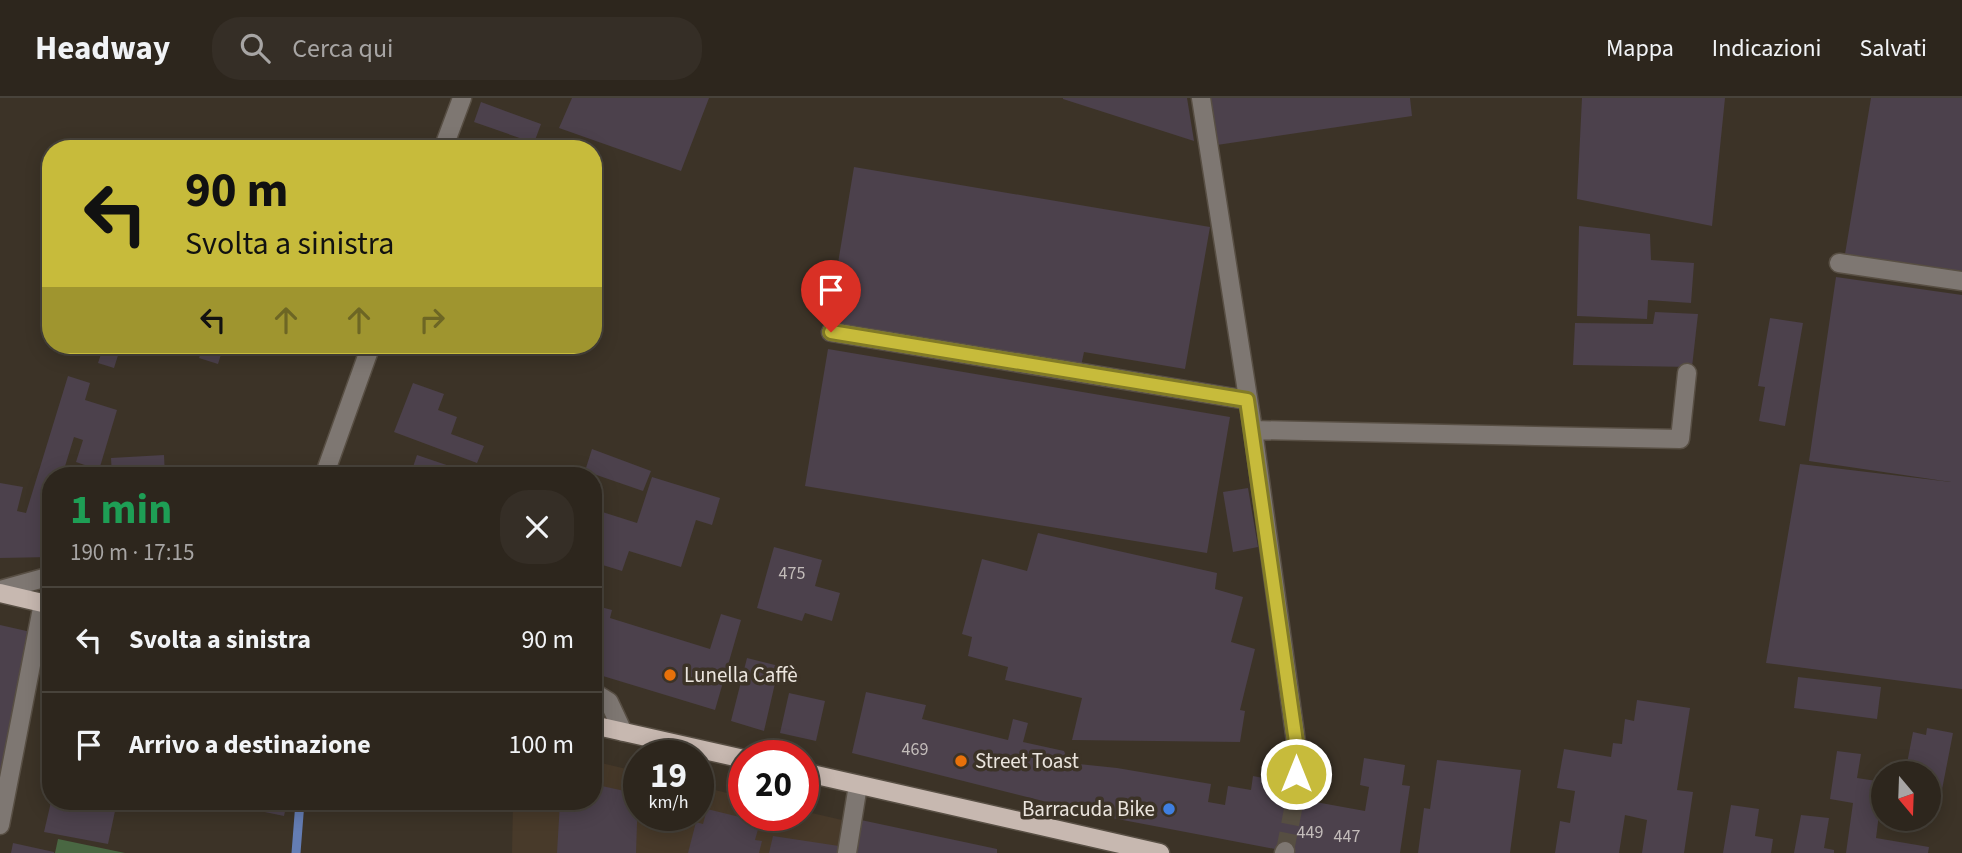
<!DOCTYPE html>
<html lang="it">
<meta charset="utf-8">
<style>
:root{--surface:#2d261d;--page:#352e26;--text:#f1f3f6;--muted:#a7a5a4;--line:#48433b}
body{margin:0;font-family:"Source Sans 3",sans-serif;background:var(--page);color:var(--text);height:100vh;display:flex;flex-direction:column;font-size:26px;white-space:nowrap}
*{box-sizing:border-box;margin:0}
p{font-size:23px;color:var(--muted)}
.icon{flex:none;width:38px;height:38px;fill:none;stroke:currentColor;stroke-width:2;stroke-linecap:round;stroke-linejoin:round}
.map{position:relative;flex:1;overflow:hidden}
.details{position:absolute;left:42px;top:369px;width:560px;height:343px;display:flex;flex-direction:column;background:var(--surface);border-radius:28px;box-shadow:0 4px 18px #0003,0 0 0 2px var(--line)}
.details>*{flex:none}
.top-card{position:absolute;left:42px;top:42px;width:560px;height:214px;border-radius:28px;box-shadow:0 4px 18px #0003,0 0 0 2px var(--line);background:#c7bb3b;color:#111;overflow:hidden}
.needle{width:46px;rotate:161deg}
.fabs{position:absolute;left:1871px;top:663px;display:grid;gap:14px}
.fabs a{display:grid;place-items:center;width:70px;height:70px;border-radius:50%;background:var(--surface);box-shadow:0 4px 18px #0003,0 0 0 2px var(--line);font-size:35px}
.speed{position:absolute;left:623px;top:642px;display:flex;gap:14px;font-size:35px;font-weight:700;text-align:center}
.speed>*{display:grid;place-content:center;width:91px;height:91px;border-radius:50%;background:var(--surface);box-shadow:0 4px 18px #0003,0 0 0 2px var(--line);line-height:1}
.speed small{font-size:18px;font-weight:400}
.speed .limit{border:10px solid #d22;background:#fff;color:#111}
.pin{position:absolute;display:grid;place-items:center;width:60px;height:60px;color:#fff;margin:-72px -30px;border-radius:50% 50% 50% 0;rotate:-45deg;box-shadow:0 0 7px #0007}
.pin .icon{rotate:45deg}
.me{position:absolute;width:77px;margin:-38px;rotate:0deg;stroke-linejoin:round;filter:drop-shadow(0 0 5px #0008)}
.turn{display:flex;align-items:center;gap:24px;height:147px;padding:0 28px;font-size:32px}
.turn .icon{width:91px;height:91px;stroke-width:2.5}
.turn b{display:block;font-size:49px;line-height:60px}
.lanes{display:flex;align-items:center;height:66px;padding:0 28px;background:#0003;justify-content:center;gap:35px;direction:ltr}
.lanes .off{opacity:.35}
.round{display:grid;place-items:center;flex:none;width:74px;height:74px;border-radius:28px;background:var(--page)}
.overview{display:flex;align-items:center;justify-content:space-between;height:119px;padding:0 28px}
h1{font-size:42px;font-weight:700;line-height:52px;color:#1e9e55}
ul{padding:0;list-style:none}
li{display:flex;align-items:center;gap:21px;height:105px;padding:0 28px;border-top:2px solid var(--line)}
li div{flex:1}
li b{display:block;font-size:26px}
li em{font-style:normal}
header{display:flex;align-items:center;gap:42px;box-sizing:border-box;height:98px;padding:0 35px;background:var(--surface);border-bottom:2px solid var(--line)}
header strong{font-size:33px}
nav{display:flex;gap:38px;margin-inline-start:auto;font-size:24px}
.search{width:490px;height:63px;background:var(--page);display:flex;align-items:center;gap:18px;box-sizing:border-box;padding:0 24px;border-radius:28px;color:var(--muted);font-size:26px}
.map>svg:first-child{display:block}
.built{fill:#483a2a}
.green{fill:#496742}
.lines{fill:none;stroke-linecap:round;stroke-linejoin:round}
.stream{stroke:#647db4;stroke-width:9}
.building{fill:#4c414c}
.minor-tunnel{stroke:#564e42;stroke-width:18;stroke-dasharray:18 9;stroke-linecap:butt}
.minor-casing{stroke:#584f44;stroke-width:21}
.major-casing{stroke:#584f44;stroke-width:21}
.minor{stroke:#7e7772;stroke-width:18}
.major{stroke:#c7b8b0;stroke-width:18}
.route-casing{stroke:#817a26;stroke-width:18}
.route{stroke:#c7bb3b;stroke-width:12}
.food-dot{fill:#e8710a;stroke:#3c3327;stroke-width:2.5}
.shop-dot{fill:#3f7fe0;stroke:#3c3327;stroke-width:2.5}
.labels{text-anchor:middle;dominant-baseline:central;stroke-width:7;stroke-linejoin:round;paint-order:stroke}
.number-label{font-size:18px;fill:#c3bcba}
.poi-label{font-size:21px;fill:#ebe5de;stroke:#3c3327;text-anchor:start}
</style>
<header>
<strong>Headway</strong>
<div class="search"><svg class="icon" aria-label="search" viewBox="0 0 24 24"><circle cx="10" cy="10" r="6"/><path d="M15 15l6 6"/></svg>Cerca qui</div>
<nav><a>Mappa</a><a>Indicazioni</a><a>Salvati</a></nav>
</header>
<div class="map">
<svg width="1962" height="755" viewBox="0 0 1962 755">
<rect width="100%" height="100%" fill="#3c3327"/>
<!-- built -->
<path class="built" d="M593,663l46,11v44h59v-30l46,11v19h59v-5l39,9 -4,33h-326l1,-51h80z"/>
<!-- green -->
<path class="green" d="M58,741l67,14h-70z"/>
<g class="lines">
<!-- stream -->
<path class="stream" d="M296,755l4,-51"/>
</g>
<!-- building -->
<path class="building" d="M572,0h137l-28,73 -122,-43z
M1063,0h124l7,43 -131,-42z
M1210,0h200l2,18 -195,29z
M1582,0h143l-13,128 -135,-27z
M1871,0h91v173l-117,-17z
M481,4l60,22 -7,19 -60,-21z
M486,41l27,9v1h-30z
M854,69l356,60 -25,142 -101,-17 -3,14 -253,-43z
M1579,128l71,8 1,26 43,3 -3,40 -43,-3 -1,19 -70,-3z
M1836,179l126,18v394l-196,-26 34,-199 151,18 -142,-21z
M1655,214l43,2 -6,53 -119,-2 2,-42 78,1z
M1770,220l33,5 -18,103 -26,-5 6,-34 -7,-1z
M104,247l16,4 -6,19 -16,-5z
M203,247h21l-6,19 -19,-6z
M828,251l402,68 -23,136 -402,-67z
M68,278l22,7 -5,17 32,10 -18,60 -23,-8 7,-22 -9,-3 -12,39h-11v81l-51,1v-75l23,4 -6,24 9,2z
M413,285l31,11 -6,16 19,7 -6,17 33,12 -7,17 -83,-31z
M592,351l59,22 -8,20 -58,-20z
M164,357l1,21h-53l-1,-18z
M417,357l56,19 -1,2h-62z
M264,373v5h-25v-4z
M652,379l68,21 -8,27 -16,-5 -15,47 -52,-16 -7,20 -29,-9v-53l44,14z
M1248,390l10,59 -25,5 -10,-60z
M1038,435l179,40 -2,16 28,8 -12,45 24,7 -15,61 5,1 -5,31 -168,-2 10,-42 -77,-18 3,-13 -40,-11 4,-19 -10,-3 20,-75 45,12z
M774,449l48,13 -7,26 25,7 -8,28 -27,-8 -3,8 -45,-13z
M593,507l19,5 -2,8 100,31 11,-35 20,6 -26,90 -122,-37z
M0,527l31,7 -30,141h-1z
M747,560l32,8 -15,65 -33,-10z
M1798,579l83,10 -4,32 -83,-11z
M866,594l60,13 -4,14 86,21 5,-21 15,4 -5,19 41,9 5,12 48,5 94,16 -3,18 17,3 3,-19 23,4 2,-14 26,5 -2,14 88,16 4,-24 -9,-2 4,-27 41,7 -3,20 8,1 -10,67h-104l-189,-36 -255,-64z
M789,595l36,8 -9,40 -36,-8z
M1637,602l53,8 -13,82 16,2 -9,61h-42l5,-33 -22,-5 -6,38h-64l5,-32 10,2 5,-32 -18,-3 7,-39 47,8 2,-14 9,1 3,-25 9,2z
M1927,630l26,5 -13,67 -12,-2v-24h-23l8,-42 13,3z
M1837,653l24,3 -4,24 26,4 -7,56 53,9 -1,6h-82l7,-50 -23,-4z
M1437,662l84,10 -11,83h-92l6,-45 6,1z
M593,686l45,10 -2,59h-79l3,-51h33z
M51,704h44l-1,5 21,4 -7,33 -64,-12z
M252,704h35l-3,14 -34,-7z
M1731,707l28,4 -4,27 18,3 -2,14h-48z
M707,711l53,13 -5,18 7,1 -3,12h-71l8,-31 7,2z
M1801,717l28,3 -5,30 10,2v3h-40z
M861,722l136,29v4h-141z
M773,738l66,10 -1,7h-69z
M13,745l41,9v1h-43z"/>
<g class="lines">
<!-- minor-tunnel -->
<path class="minor-tunnel" d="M1285,753l10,-52"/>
<defs>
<path id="minor" d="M1201,0l52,332 44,319 -2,50
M443,51l19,-51
M1839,165l123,18
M831,234l416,68
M1253,332l427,9 7,-66
M324,378l47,-131
M0,492l51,-14
M593,594l16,10 14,30
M0,727l43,-222
M847,755l11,-68
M1284,755l1,-2"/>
<path id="major" d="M0,495l51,12
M593,627l151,34
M803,674l357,81"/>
</defs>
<!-- minor casing -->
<use href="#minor" class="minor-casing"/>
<!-- major casing -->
<use href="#major" class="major-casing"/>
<!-- minor -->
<use href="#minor" class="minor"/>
<!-- major -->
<use href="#major" class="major"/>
</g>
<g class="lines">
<defs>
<path id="route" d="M831,234l416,68 50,349 -1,25"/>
</defs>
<!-- route casing -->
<use href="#route" class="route-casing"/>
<!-- route -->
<use href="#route" class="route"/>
</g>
<!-- markers -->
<g class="food-dot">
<circle cx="670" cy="577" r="7"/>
<circle cx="961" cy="663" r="7"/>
</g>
<circle class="shop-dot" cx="1169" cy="711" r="7"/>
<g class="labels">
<!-- number labels -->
<g class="number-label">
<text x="792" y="475">475</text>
<text x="915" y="651">469</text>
<text x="1310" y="734">449</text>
<text x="1347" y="738">447</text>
</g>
<!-- poi labels -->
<g class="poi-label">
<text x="684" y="577">Lunella Caffè</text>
<text x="975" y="663">Street Toast</text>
<text x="1155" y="711" text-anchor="end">Barracuda Bike</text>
</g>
</g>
</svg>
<div class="fabs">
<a><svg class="needle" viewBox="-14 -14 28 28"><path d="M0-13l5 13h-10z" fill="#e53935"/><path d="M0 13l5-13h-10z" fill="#a7a5a4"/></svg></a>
</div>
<div class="speed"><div>19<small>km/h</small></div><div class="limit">20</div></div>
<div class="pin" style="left:831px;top:234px;background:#d93025"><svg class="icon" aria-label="arrive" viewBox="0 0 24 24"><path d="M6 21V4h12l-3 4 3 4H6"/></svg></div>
<svg class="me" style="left:1296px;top:676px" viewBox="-20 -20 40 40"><circle r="17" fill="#c7bb3b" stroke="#fff" stroke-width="3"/><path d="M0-11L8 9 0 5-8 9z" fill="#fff"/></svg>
<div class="top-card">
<div class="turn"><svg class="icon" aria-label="left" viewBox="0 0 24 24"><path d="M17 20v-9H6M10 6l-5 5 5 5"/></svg><div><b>90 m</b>Svolta a sinistra</div></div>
<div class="lanes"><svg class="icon" aria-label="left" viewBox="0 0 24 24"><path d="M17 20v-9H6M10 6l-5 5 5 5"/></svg><svg class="icon off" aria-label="ahead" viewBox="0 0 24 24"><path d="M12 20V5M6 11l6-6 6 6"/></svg><svg class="icon off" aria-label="ahead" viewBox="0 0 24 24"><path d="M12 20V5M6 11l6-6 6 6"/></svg><svg class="icon off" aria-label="right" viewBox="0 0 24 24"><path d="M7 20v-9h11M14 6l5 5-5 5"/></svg></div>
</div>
<section class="details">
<div class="overview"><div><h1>1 min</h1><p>190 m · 17:15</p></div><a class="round"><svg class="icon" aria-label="close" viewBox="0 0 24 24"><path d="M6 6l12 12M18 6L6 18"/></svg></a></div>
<ul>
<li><svg class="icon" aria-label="left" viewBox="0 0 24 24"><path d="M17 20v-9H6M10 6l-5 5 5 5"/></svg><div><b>Svolta a sinistra</b></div><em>90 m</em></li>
<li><svg class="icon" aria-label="arrive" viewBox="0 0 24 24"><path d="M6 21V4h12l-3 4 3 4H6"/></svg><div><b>Arrivo a destinazione</b></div><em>100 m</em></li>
</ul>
</section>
</div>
